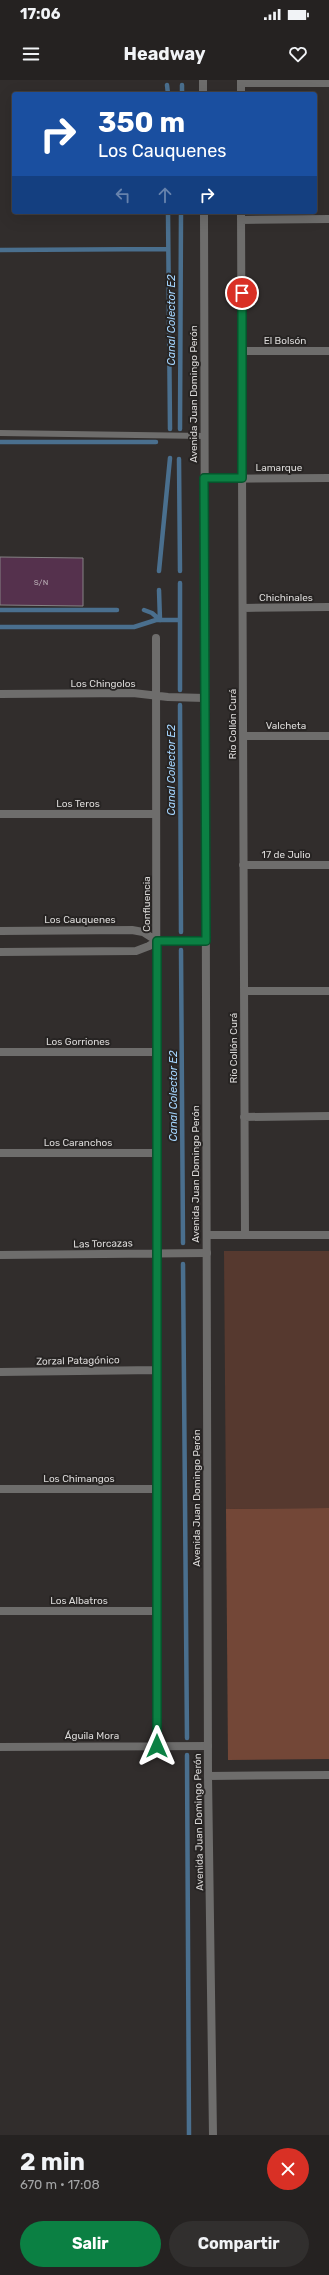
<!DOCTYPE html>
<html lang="es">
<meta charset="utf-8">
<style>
:root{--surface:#252221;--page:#312f2e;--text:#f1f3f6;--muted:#a3a4a5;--line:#423f3f;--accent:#0b8043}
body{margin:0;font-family:Rubik,sans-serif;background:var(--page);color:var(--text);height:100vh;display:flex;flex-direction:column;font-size:15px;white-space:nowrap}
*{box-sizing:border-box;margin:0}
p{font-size:13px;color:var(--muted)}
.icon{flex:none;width:22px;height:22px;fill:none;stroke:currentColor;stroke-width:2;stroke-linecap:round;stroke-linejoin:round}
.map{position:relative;height:2055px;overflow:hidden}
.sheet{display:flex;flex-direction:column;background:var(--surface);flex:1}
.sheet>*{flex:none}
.guide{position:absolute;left:12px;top:12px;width:305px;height:122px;border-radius:4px;box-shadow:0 4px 16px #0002,0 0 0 1px var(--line);background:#1a4fa0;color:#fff;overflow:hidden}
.pin{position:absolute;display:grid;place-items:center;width:34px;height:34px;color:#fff;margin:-17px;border:2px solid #fff;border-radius:50%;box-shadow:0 1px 4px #0007}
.me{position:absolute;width:44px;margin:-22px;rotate:0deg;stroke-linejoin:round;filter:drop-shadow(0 0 3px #0008)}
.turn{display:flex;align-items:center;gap:14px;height:84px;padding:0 20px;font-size:18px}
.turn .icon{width:52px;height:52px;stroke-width:2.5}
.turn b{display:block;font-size:28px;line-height:34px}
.lanes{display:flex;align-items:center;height:38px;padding:0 20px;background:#0003;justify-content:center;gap:20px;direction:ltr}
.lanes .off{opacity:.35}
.round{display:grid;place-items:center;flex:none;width:42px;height:42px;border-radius:21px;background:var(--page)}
.head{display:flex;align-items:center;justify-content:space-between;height:68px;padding:0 20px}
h1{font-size:24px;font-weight:700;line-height:30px}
.primary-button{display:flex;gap:8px;margin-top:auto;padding:8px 20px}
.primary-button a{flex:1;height:46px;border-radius:24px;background:var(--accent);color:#fff;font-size:16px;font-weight:700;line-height:46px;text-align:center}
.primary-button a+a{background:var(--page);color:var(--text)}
.status{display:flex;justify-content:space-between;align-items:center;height:28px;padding:0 20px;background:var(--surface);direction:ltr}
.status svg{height:11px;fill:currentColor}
header{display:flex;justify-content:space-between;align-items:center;height:52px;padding:0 20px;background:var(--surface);font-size:18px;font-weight:700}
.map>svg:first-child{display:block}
.green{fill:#56392f}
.forest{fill:#734737}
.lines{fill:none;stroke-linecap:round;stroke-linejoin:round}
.stream{stroke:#4a6f8e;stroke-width:4.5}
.building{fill:#55314d;stroke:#858284}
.service{stroke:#6e6d6c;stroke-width:6}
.minor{stroke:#6e6d6c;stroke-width:8}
.tertiary{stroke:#6e6d6c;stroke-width:8}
.route-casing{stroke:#07532c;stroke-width:10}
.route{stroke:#0b8043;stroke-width:7}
.labels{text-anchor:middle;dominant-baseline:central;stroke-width:4;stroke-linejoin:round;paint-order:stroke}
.number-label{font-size:8px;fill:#baafb5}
.street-label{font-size:10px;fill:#dbd9d8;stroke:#272423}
.water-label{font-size:11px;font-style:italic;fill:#a4d4fd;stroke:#272423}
</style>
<div class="status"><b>17:06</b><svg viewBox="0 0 49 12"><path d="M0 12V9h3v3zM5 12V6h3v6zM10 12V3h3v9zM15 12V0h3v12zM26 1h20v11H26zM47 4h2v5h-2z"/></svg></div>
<header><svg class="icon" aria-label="menu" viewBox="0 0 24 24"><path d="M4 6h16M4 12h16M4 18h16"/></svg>Headway<svg class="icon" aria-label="heart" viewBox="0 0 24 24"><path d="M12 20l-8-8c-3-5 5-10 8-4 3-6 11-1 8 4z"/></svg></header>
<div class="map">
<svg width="329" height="2055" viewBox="0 0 329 2055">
<rect width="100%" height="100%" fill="#312d2c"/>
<!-- green -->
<path class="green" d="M224,1171h105v257l-103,1z"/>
<!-- forest -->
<path class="forest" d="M329,1428v251l-101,1 -2,-251z"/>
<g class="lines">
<!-- stream -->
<path class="stream" d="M167,5l1,9
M182,14v-9
M168,132l2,217
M0,170l168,-1
M180,349l1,-217
M0,362h156
M179,379l1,112
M159,491l11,-113
M159,510l1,30
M0,530h117
M144,530l8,3 8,7
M0,547h134l22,-7h24
M180,610v-107
M180,625l1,227
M181,870l2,293
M183,1184l4,474
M187,1675l2,380"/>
</g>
<!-- building -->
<path class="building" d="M0,477l83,1v48l-83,-1z"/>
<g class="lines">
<!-- service -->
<path class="service" d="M0,353l204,3"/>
<!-- minor -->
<path class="minor" d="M241,0v14
M241,3h88
M241,132l4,1023
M241,140l88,-1
M242,271h87
M243,528l86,-1
M156,558l1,1108
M0,614l133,-1 35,4 37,1
M243,656h86
M0,734h156
M243,785h86
M0,851l132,-1 11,2 14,9
M0,872l136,-1 13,-5 8,-5h49
M244,911h85
M0,972h157
M244,1037l85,-1
M0,1073h157
M0,1175l207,-2
M0,1292l157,-2
M0,1409h157
M0,1531h157
M0,1667l208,-1"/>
<!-- tertiary -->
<path class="tertiary" d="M203,0v14
M204,132l4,1564 5,359
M204,399l125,-1
M207,1155h122
M208,1696l121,-1"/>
</g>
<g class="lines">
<defs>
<path id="route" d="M157,1666v-805h49l-2,-463h38v-185"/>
</defs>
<!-- route casing -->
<use href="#route" class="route-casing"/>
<!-- route -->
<use href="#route" class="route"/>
</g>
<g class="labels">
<!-- number labels -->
<g class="number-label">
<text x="41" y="502">S/N</text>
</g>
<!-- street labels -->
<g class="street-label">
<text x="285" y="261">El Bolsón</text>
<text transform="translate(194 314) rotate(-90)">Avenida Juan Domingo Perón</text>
<text x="279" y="388">Lamarque</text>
<text x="286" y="518">Chichinales</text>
<text x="103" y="604">Los Chingolos</text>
<text transform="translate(233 644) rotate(-90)">Río Collón Curá</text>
<text x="286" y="646">Valcheta</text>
<text x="78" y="724">Los Teros</text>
<text x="286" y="775">17 de Julio</text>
<text transform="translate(147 824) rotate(-90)">Confluencia</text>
<text x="80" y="840">Los Cauquenes</text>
<text x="78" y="962">Los Gorriones</text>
<text transform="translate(234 968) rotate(-90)">Río Collón Curá</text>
<text x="78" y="1063">Los Caranchos</text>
<text transform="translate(196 1094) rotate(-90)">Avenida Juan Domingo Perón</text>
<text transform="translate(103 1164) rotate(-1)">Las Torcazas</text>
<text transform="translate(78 1281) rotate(-1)">Zorzal Patagónico</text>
<text x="79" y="1399">Los Chimangos</text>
<text transform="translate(197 1418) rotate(-90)">Avenida Juan Domingo Perón</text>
<text x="79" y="1521">Los Albatros</text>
<text x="92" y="1656">Águila Mora</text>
<text transform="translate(199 1742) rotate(-91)">Avenida Juan Domingo Perón</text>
</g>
<!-- water labels -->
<g class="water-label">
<text transform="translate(171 240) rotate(-90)">Canal Colector E2</text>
<text transform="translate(171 690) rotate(-90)">Canal Colector E2</text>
<text transform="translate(173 1016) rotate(-90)">Canal Colector E2</text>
</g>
</g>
</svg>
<div class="pin" style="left:242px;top:213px;background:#d93025"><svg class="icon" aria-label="arrive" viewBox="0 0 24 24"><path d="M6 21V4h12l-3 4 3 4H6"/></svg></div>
<svg class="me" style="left:157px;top:1666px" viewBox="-20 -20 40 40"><path d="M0-17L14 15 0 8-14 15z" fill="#0b8043" stroke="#fff" stroke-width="4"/></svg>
<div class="guide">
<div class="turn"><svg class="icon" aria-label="right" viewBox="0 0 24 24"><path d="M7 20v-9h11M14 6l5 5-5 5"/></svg><div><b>350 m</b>Los Cauquenes</div></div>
<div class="lanes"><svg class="icon off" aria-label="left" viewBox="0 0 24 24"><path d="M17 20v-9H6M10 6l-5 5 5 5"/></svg><svg class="icon off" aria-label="ahead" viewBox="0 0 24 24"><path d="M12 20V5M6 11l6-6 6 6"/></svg><svg class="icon" aria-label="right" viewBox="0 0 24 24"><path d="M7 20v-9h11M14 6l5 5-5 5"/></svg></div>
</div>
</div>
<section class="sheet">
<div class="head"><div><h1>2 min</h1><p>670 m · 17:08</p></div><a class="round" style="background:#d93025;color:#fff"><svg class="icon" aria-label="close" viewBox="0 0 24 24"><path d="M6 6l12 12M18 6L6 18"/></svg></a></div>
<div class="primary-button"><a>Salir</a><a>Compartir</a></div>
</section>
